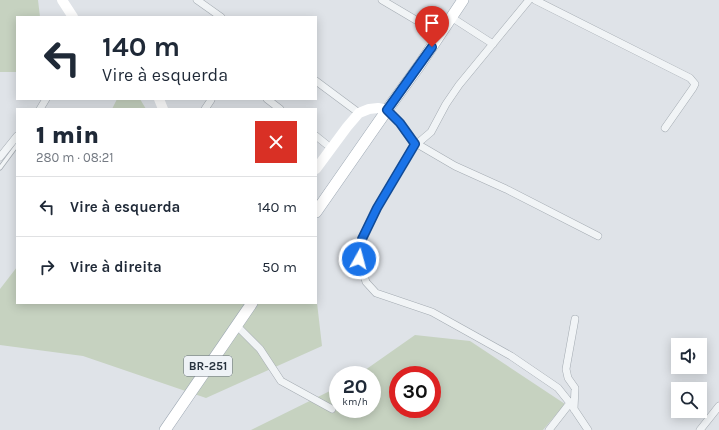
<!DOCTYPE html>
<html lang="pt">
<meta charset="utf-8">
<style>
:root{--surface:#fff;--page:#f6f6f7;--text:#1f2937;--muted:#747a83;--line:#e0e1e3}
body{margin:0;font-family:Karla,sans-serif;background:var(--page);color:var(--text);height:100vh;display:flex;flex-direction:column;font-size:15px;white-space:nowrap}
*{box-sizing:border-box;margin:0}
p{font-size:13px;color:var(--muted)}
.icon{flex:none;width:22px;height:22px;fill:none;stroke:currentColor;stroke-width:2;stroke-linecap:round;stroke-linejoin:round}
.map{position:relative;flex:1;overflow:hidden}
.side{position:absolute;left:16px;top:108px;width:301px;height:196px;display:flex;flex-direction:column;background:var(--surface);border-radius:0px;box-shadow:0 2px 10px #0003}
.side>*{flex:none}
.hud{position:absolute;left:16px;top:16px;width:301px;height:84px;border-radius:0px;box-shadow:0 2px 10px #0003;background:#fff;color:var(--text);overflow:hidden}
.fabs{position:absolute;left:671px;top:338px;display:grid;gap:8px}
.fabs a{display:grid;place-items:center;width:36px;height:36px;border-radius:0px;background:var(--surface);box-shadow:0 2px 10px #0003;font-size:20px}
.speed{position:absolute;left:329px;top:366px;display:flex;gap:8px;font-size:20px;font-weight:700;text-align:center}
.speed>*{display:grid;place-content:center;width:52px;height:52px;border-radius:50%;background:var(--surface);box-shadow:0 2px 10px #0003;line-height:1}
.speed small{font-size:10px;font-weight:400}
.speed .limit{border:6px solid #d22;background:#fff;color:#111}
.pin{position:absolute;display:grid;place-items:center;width:34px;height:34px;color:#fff;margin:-41px -17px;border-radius:50% 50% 50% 0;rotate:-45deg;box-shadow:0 0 4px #0007}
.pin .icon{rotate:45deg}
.me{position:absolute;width:44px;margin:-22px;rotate:7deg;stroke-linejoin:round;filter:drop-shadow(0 0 3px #0008)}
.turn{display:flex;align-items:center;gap:14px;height:84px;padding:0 20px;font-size:18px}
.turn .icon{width:52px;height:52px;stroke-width:2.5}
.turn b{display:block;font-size:28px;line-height:34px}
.round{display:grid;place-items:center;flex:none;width:42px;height:42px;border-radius:0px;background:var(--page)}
.head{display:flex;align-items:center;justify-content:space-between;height:68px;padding:0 20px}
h1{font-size:24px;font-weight:800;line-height:30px}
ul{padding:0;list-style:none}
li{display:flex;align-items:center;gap:12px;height:60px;padding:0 20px;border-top:1px solid var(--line)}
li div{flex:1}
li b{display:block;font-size:15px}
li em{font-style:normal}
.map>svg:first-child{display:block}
.green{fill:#c6d2c0;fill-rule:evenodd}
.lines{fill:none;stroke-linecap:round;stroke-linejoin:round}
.lane-casing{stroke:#a4abb2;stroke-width:5}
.street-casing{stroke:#a4abb2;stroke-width:8}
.primary-casing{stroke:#9ea9b4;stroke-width:12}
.lane{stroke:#f1f4f6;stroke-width:3.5}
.street{stroke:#f1f4f6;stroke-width:7}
.secondary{stroke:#fff;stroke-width:10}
.primary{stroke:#fff;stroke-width:11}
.route-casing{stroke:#114b97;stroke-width:10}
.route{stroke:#1a73e8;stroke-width:7}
.labels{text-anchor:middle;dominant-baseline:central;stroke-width:4;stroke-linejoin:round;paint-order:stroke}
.shield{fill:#eef2f6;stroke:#636c76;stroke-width:1}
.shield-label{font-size:12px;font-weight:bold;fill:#28333f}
</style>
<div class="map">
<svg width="719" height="430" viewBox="0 0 719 430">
<rect width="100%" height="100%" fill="#dfe3e8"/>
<!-- green -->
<path class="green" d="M0,0h38l2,17h-23v55h-17z
M117,99h23l6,10h-34z
M17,267v36h299v-9l6,52 -116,52 -123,-42 -83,-11v-56z
M415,335l55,6 95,63 -22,26h-292l87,-43v22h34v-34h-14zM398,375h34v34h-34z"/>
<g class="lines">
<defs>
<path id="lane" d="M0,168l17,-23"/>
<path id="street" d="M197,0l24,17
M382,0l44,26 9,3 8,1
M529,0l-70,85 -13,19 -15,28 -13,11 -3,1 -38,64 -15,31 -3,20 7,23 10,11 56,19 79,44 47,32 12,15 18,27
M535,0l155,78 5,6 -2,4 -28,40
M451,17l42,27
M316,81l43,32
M267,99l13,10
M40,109l6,-10
M205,109l6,-9
M387,110l13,13 15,21
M316,136l15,12
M418,143l1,2 36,21 51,23 92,47
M0,157l17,-21
M236,325l24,24 21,32 51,28
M574,409l1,-21 -7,-10 -2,-9 9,-50
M549,430l21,-27
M700,430l19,-24"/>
<path id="primary" d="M316,212l71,-102 32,-44 44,-66
M165,430l87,-127"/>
</defs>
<!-- lane casing -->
<use href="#lane" class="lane-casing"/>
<!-- street casing -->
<use href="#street" class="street-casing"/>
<!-- primary casing -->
<use href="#primary" class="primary-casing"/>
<!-- lane -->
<use href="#lane" class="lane"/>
<!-- street -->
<use href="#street" class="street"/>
<!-- secondary -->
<path class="secondary" d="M62,0l11,17
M159,99l4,10
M316,169l31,-42 12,-14 10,-4 9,-1 9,2"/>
<!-- primary -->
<use href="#primary" class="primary"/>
</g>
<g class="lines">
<defs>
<path id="route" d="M359,259l3,-20 15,-31 38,-64 -15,-21 -13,-13 45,-63"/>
</defs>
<!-- route casing -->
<use href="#route" class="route-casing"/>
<!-- route -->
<use href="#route" class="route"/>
</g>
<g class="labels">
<!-- shield labels -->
<rect class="shield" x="184" y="356" width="48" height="20" rx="3"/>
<g class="shield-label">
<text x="208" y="366">BR-251</text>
</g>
</g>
</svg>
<div class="fabs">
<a><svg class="icon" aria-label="sound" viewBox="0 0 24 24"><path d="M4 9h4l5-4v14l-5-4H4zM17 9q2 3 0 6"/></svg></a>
<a><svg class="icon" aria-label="search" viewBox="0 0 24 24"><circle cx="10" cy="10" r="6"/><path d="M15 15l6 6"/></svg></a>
</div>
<div class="speed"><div>20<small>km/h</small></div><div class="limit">30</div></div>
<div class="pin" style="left:432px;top:47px;background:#d93025"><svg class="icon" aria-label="arrive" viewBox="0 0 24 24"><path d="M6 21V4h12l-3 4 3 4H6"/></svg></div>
<svg class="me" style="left:359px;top:259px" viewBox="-20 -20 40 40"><circle r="17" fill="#1a73e8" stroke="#fff" stroke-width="3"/><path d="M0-11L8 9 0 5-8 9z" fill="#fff"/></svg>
<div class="hud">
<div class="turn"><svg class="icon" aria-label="left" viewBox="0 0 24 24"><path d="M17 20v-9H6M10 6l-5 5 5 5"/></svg><div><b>140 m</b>Vire à esquerda</div></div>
</div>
<section class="side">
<div class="head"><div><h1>1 min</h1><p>280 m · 08:21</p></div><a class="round" style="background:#d93025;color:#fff"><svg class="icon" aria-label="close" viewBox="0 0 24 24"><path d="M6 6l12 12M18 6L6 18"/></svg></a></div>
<ul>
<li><svg class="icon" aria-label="left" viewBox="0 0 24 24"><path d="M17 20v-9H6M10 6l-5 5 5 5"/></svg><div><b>Vire à esquerda</b></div><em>140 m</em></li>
<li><svg class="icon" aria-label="right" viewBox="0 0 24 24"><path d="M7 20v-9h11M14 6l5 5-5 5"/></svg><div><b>Vire à direita</b></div><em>50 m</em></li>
</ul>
</section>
</div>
